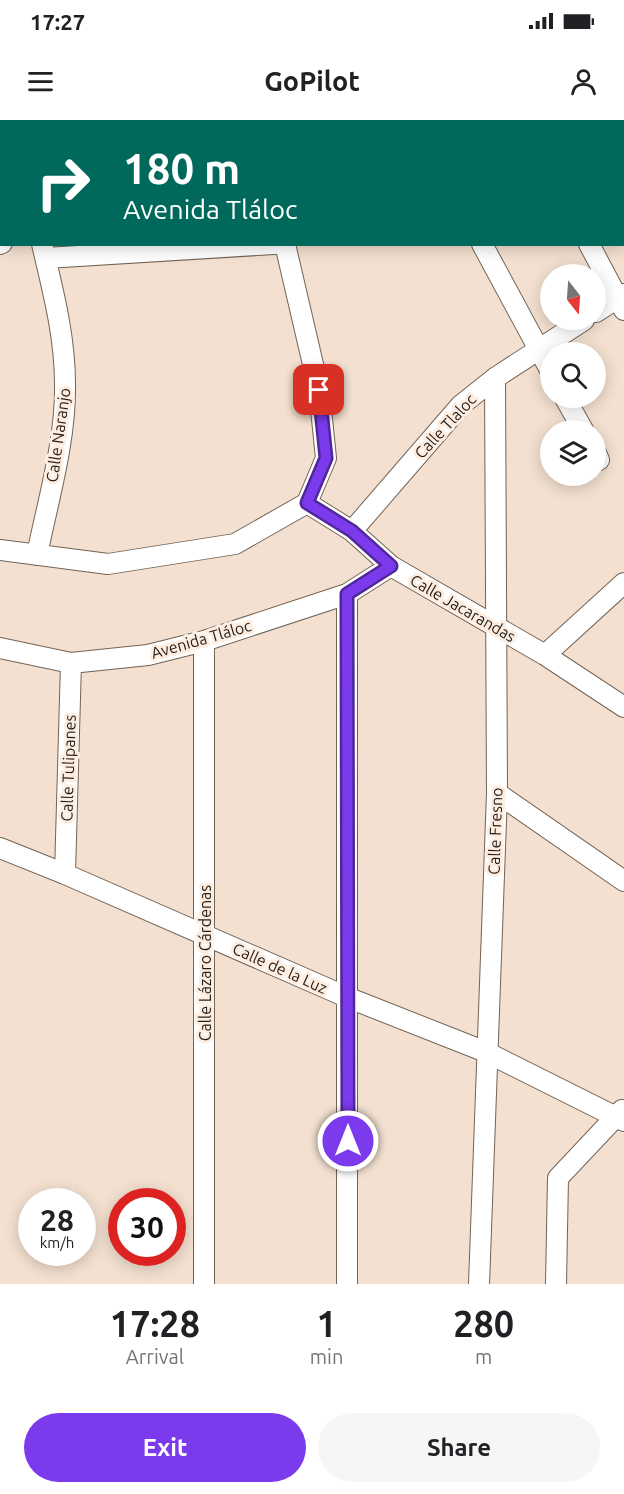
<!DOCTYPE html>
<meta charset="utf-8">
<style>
:root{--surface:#fff;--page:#f6f6f6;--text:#202124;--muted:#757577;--accent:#7c3aed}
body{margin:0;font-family:Ubuntu,sans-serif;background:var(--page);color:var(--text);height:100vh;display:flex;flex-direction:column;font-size:22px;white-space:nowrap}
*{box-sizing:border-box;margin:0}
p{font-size:20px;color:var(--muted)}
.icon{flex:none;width:33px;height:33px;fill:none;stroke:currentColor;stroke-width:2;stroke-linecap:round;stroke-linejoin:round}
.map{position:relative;height:1164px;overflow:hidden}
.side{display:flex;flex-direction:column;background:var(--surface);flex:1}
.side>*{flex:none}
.hud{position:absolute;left:0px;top:0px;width:624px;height:126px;box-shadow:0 3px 15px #0003;background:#00695c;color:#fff;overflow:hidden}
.needle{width:39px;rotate:163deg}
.tools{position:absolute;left:540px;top:144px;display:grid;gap:12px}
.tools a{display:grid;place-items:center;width:66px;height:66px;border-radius:50%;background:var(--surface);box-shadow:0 3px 15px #0003;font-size:30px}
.speed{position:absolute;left:18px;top:1068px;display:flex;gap:12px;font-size:30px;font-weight:700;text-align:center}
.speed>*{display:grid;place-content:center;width:78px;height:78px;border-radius:50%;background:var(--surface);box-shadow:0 3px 15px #0003;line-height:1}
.speed small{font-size:15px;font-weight:400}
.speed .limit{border:9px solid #d22;background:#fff;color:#111}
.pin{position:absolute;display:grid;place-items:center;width:51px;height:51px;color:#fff;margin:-26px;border-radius:12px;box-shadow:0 3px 9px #0006}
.me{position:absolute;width:66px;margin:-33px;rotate:0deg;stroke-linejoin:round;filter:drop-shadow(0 0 4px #0008)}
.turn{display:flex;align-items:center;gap:21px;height:126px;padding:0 24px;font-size:27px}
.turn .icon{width:78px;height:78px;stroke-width:2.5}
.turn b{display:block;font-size:42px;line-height:51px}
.eta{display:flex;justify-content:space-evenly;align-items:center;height:102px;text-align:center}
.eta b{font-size:36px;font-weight:700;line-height:42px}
.cta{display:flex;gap:12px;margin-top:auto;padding:12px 24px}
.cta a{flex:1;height:69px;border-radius:36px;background:var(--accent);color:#fff;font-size:24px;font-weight:700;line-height:69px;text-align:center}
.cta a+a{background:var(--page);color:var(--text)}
.status{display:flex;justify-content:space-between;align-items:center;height:42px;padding:0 30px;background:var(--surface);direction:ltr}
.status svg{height:16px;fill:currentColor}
header{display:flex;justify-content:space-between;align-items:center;height:78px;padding:0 24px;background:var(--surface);font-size:27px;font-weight:700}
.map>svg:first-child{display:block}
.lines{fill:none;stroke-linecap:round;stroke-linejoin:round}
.minor-casing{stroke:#736355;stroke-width:22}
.minor{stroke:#fff;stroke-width:20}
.route-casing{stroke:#51269a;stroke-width:15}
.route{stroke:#7c3aed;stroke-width:10}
.labels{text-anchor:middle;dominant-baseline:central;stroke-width:6;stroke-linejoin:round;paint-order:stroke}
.street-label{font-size:16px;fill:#251e18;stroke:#feeee1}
</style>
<div class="status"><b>17:27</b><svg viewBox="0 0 49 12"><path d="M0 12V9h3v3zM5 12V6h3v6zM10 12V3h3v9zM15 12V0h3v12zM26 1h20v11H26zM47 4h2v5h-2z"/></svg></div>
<header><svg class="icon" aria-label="menu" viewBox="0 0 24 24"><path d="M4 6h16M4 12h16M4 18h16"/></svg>GoPilot<svg class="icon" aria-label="person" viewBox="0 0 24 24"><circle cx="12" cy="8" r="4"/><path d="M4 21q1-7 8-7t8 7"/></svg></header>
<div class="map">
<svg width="624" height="1164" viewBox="0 0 624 1164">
<rect width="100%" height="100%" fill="#f3e0d0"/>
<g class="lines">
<defs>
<path id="minor" d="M28,0v2
M251,0l1,2
M413,0l1,2
M524,0l1,2
M373,2l3,-2
M0,124l2,-1
M482,124l68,126
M589,124l35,66
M46,138l228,-14
M596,192l28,-18
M565,278l18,32
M596,333l3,7
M307,383l45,28 39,35 154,89 79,52
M352,411l109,-126 34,-27 89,-58
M0,430l108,14 127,-20 72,-41 19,-45 -7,-68 -34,-146
M37,435c11,-55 29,-114 28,-171 0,-48 -12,-93 -23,-140
M204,521v643
M0,528l71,15 77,-8 56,-14 143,-47 44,-28
M545,535l79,-72
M497,673l127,88
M0,728l65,26 284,124 137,54 138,69
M65,754l6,-211
M347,1164v-690
M479,1164l18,-491 -2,-415
M556,1164l2,-106 64,-68"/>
</defs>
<!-- minor casing -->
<use href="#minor" class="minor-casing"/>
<!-- minor -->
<use href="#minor" class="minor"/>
</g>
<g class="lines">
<defs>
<path id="route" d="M319,270l7,68 -19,45 45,28 39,35 -44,28 1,547"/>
</defs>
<!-- route casing -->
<use href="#route" class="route-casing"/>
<!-- route -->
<use href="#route" class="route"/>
</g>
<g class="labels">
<!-- street labels -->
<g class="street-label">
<text transform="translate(445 306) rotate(-47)">Calle Tlaloc</text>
<text transform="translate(58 315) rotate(-82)">Calle Naranjo</text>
<text transform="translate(463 488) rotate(30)">Calle Jacarandas</text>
<text transform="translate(201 519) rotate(-16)">Avenida Tláloc</text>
<text transform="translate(68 648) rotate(-88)">Calle Tulipanes</text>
<text transform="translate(495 711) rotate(-88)">Calle Fresno</text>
<text transform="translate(205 843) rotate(-90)">Calle Lázaro Cárdenas</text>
<text transform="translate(280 848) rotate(24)">Calle de la Luz</text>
</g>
</g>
</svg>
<div class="tools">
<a><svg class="needle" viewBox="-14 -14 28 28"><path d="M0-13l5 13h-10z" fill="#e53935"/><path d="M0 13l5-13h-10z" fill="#757577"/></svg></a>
<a><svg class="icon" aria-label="search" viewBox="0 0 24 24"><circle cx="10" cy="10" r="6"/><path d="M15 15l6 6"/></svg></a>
<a><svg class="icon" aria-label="layers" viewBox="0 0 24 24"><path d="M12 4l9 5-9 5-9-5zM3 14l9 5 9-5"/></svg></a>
</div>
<div class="speed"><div>28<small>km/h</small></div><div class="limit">30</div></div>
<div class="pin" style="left:319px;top:270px;background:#d93025"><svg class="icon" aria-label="arrive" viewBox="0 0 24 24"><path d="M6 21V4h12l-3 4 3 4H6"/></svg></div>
<svg class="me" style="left:348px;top:1021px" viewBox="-20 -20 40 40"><circle r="17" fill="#7c3aed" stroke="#fff" stroke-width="3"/><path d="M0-11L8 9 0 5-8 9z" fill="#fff"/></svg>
<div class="hud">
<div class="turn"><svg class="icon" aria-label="right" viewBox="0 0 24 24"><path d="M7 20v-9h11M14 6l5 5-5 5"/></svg><div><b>180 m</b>Avenida Tláloc</div></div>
</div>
</div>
<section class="side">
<div class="eta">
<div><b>17:28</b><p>Arrival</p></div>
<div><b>1</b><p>min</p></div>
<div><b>280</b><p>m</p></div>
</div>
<div class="cta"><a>Exit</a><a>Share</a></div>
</section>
